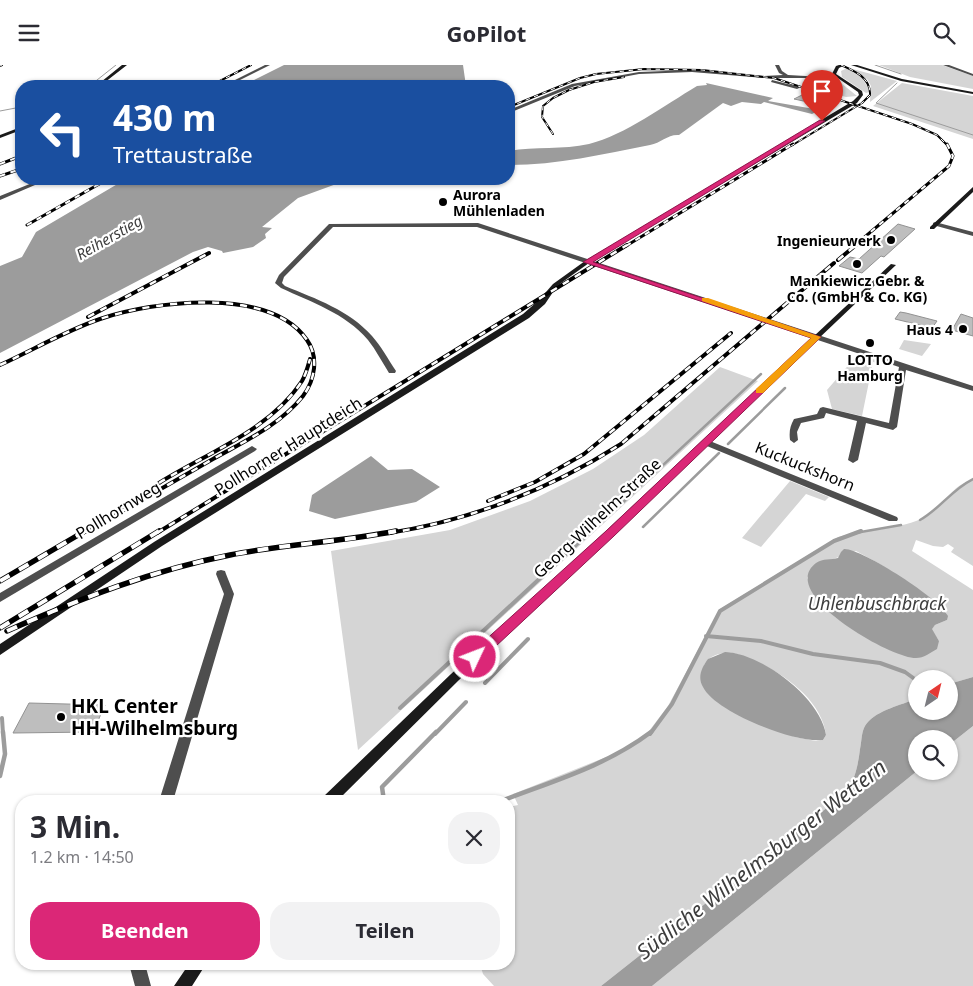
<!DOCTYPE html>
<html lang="de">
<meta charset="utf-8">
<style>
:root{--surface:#fff;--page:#f2f2f3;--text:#2b2b33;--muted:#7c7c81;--accent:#db2777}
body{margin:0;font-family:"Noto Sans",sans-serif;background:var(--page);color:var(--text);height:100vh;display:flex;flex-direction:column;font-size:19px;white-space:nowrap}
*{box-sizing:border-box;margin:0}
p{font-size:16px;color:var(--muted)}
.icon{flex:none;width:28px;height:28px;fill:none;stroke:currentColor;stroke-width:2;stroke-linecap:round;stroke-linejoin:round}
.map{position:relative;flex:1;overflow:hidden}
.details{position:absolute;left:15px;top:730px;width:500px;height:175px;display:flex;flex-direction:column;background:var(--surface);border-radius:20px;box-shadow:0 1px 4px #0004}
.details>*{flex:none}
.top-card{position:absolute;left:15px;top:15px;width:500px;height:105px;border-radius:20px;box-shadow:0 1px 4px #0004;background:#1a4fa0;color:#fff;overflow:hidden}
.needle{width:32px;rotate:35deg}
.buttons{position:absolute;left:908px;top:605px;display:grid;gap:10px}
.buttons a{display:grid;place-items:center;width:50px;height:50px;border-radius:50%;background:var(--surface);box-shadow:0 1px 4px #0004;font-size:25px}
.pin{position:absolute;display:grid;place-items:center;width:42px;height:42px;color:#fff;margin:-51px -21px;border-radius:50% 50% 50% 0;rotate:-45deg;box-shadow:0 0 5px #0007}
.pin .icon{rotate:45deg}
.me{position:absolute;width:55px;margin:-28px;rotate:47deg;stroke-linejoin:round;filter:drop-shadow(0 0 4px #0008)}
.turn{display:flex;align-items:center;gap:18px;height:105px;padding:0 15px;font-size:22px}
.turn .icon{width:65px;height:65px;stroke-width:2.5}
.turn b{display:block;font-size:35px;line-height:42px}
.round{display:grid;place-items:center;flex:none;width:52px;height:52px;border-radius:20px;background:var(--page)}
.summary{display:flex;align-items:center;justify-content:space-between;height:85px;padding:0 15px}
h1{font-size:30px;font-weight:700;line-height:38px}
.action{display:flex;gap:10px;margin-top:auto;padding:10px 15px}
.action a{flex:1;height:58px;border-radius:20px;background:var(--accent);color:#fff;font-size:20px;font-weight:700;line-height:58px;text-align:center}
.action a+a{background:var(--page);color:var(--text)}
header{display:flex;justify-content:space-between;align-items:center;height:65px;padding:0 15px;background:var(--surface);font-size:22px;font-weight:700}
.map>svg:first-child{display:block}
.green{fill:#d5d5d5;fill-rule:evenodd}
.water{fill:#9c9c9c}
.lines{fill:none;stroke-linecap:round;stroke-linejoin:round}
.stream-far3{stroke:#9c9c9c;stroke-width:1}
.stream-far2{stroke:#9c9c9c;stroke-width:2.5}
.stream-far1{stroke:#9c9c9c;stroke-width:4}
.stream{stroke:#9c9c9c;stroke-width:4.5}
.building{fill:#bebebe;stroke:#929292}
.street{fill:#4e4e4e;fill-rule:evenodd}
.secondary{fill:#1b1b1b;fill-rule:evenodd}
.rail-far3-casing{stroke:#000;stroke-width:2}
.rail-far2-casing{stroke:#000;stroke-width:3}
.rail-far1-casing{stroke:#000;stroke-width:4}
.rail-casing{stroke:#000;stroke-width:5.5}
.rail-far3{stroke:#fff;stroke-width:1;stroke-dasharray:4.5;stroke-linecap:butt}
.rail-far2{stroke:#fff;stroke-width:2;stroke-dasharray:5.5;stroke-linecap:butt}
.rail-far1{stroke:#fff;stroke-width:2.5;stroke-dasharray:7;stroke-linecap:butt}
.rail{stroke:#fff;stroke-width:4;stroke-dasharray:11;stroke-linecap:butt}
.route{fill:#db2777;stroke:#8e194d}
.slow{fill:#f59e0b}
.poi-dot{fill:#000;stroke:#fff;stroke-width:2}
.labels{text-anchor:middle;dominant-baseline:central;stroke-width:4.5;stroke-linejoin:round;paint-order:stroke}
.far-poi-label{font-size:14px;font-weight:bold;fill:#000;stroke:#fff;text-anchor:end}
.far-water-label{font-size:15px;font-style:italic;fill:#3d3d3d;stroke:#fff}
.street-label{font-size:16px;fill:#000;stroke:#fff}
.water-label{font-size:18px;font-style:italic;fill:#3d3d3d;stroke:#fff}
.near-poi-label{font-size:19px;font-weight:bold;fill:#000;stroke:#fff;text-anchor:start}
.near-water-label{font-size:21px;font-style:italic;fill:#3d3d3d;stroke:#fff}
</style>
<header><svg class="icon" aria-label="menu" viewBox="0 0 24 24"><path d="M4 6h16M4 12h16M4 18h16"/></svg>GoPilot<svg class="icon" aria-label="search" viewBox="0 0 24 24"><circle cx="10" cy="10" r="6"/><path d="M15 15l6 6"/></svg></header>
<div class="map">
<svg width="973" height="921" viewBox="0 0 973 921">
<rect width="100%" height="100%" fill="#fff"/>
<!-- green -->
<path class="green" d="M879,0h63l31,11v13l-63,-12z
M847,3l15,10 7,11v3l-3,1 -24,-16 -1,-6z
M849,3l48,13 -27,21 1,-16 -4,-7z
M822,15l19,3 16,13 -11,1 -27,-8z
M902,18l71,13v43l-100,-33z
M904,275l27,4 -9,12 -23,-7z
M858,289l35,12 -20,-4 -11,54 -30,-7 -5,-19z
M720,302l38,14 -400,369 -27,-199 119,-21 80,-29 63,-32 51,-34z
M973,414v87l-22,-14 3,-4 -6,-4 -5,3 -10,-1 -17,-6 -4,11 61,39v87l-24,7v-5h-33v20c-15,6 -38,11 -49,24 -6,7 -5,17 -7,26 -2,16 -5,34 -17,46l-242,191h-107l-11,-12 -3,-10h29v-157l9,-2 -5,-11 111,-44 10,-7 15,-12 19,-25 52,-97 118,-72c26,-7 65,-8 87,-20 14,-7 22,-22 34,-31 4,-3 10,-5 14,-7zM856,486l24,13 66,47 1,9 -12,5 -4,4 8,12 -61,3 -43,-27 -28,-39 6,-12zM729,587c37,9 92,41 97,83l-3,5 -7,1 -21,-4 -50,-19 -41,-53c6,-10 14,-11 25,-13z
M790,416l39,16 -4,4 -19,-7 -45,53 -19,-9z
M973,661v260h-321l265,-215h32v-26z"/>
<!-- water -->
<path class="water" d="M284,0h179l3,21h-224z
M706,18l67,15 -5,3 52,9 -8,4 -48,-12 -3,2 -19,-2 -11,4 -8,-3 -44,32c-11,-1 -18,8 -29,10 -47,9 -92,20 -141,20v-14c26,-5 54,-1 80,-7 36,-9 76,-39 108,-58l10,-1z
M126,114h224l-52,19 -36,29 10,1 -7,6 1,4 -13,9 -30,6 -1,-2 -14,-4 -15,5 -193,101v-87l22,-9 14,-25z
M371,391l17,14 24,-1 28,18 -24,15 -81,17 -26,-8 3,-16z
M844,484c17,-1 98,51 104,67l-1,4 -12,5 -3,4 7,12 -2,8c-7,4 -13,9 -21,9 -26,0 -140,-65 -100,-95 7,-5 15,-3 22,-5l3,-6z
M725,587c36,1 96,46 101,83l-3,5c-27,4 -108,-28 -120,-53 -6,-10 -1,-20 5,-28z
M973,612v49l-24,19v-6h-33l1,32 -265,215h-51l242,-191c12,-12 15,-30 17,-46 2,-9 1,-19 7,-26 11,-13 34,-18 49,-24v12h33v-27z"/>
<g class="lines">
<!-- stream-far3 -->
<path class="stream-far3" d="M875,0l26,9
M897,18l-21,20 97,32
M92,19l24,-19
M0,46l21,-4"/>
<!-- stream-far2 -->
<path class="stream-far2" d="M728,379l57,-56
M920,455c21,-12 31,-30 53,-41
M643,462l76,-74
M590,468l171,-159
M855,468l46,-8"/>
<!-- stream-far1 -->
<path class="stream-far1" d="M706,571l55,5 52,13 67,9 25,9 11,8
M485,618l43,-44
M400,643l191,-177
M2,653l1,16
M435,669l31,-32
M650,669l22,-30 48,-93 114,-70 27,-10"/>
<!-- stream -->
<path class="stream" d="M0,711l5,-22 -2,-22
M384,736l-2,-14 54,-55
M501,736c52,-20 105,-35 150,-69"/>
</g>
<!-- building -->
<path class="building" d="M806,28l14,2 -12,7 -14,-3z
M898,159l17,5 -31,28 -3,-1 -19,17 -23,-7 11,-9 9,2z
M900,247l6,1 31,8 -5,7 -37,-9z
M961,249l12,4v18l-21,-6z
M29,638l76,2 -12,27 -80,1z"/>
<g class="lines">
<!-- street -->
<path class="street" d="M265,0h5l-42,21h-5z
M775,0h4l3,6 6,4 52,3h-76l-72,-6 -53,2 -64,12 -66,27v-3l63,-26 67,-12 53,-2 72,6 19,-1 -4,-2z
M943,0h6l24,9v2z
M772,15l27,7v1l-2,1 -26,-7z
M42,114h7l-49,21v-4z
M935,157l38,10v4l-40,-11v-2z
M478,158l495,163v5l-67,-21 -9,57 -4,3 -27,-7 -8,37 -5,3 -5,-3 9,-39 -31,-8 -2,5 -23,5 -4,9 1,8 -4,3 -4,-3c-1,-8 0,-14 4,-21l23,-5 3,-6 3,-1 66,16 10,-56 -422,-140h-144l-49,50 -2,6 3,3c31,13 64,24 87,50 9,10 16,23 24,35l-1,2h-6c-7,-11 -13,-23 -21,-33 -23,-27 -57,-38 -87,-52l-6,-5 4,-8 50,-51z
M705,374l192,78 1,2 -1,2h-8l-187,-77 -1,-2z
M252,381l5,3 -2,2 -255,151v-9z
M221,505l4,1 1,3 8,20 -61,207h-14l65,-207 -8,-20 1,-3z
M129,899h16l6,22h-16z"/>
<!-- secondary -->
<path class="secondary" d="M122,0h5l-27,21h-4z
M839,0h6l-6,3 -3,6 26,17 1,4 -6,8 -268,160 -32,23 -12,18 -16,14 -367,228 -162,109v-11l154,-102 369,-228 16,-14 14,-16 32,-23 268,-160 6,-6 -1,-3 -26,-18 4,-8z
M851,0h6l45,14 71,13v2l-72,-13z
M21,62v3l-21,8v-3z
M973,122v5l-39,37h-4v-2z
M891,199l5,1 -437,415 -122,121h-16l2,-4 128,-123 155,-143z
M189,899h17l-14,22h-18z"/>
<defs>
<path id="rail-far3" d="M0,1l2,-1
M210,21l41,-21
M569,25l25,-8 30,-5
M509,42l71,-29 16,-4 48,-5 58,1 72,8 138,46 25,11 11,11
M553,69l-11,-17 1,-11 10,-8 18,-9
M791,81l71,-43 8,-8c1,-17 -15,-24 -29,-30"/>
<path id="rail-far2" d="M0,99l21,-8
M0,111l21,-7
M27,160l81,-46
M626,181l167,-102
M854,181l95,-80 4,-10 -6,-12"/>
<path id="rail-far1" d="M838,195l18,-15
M88,252l121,-64
M0,300c33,-15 65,-34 100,-46 53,-18 170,-33 207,21 12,17 8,40 -4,56 -23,29 -58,45 -90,63 -36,21 -72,41 -108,62
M159,418c48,-30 111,-53 143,-102 4,-7 6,-15 8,-22
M488,436l47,-19 49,-28 147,-121
M83,468l27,-16
M157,468l470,-288
M389,468c83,-13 161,-44 232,-89l213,-181"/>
<path id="rail" d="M0,516l85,-50
M0,563l159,-97
M7,566c72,-32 146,-61 223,-76 55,-11 111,-13 166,-24"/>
</defs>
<!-- rail-far3 casing -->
<use href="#rail-far3" class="rail-far3-casing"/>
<!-- rail-far2 casing -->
<use href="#rail-far2" class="rail-far2-casing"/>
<!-- rail-far1 casing -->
<use href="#rail-far1" class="rail-far1-casing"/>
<!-- rail casing -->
<use href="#rail" class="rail-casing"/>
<!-- rail-far3 -->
<use href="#rail-far3" class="rail-far3"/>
<!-- rail-far2 -->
<use href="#rail-far2" class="rail-far2"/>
<!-- rail-far1 -->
<use href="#rail-far1" class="rail-far1"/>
<!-- rail -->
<use href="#rail" class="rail"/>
</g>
<!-- route -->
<path class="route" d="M820,55l5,1 -232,141 228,75 -207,199 -134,125 -5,1 -4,-1 -2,-4 2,-4 135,-122 205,-193 -228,-76z"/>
<!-- slow -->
<path class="slow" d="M702,233h6l113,39 -58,56h-7v-4l55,-51 -109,-37z"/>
<!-- markers -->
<g class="poi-dot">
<circle cx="443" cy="137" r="5"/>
<circle cx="891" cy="175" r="5"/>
<circle cx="857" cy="199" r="5"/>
<circle cx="963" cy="264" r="5"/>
<circle cx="870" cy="278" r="5"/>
<circle cx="61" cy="652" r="5"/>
</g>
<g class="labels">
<!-- far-poi labels -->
<g class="far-poi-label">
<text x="453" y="129" text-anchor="start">Aurora<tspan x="453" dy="16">Mühlenladen</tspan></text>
<text x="881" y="175">Ingenieurwerk</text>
<text x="857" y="215" text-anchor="middle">Mankiewicz Gebr. &amp;<tspan x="857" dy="16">Co. (GmbH &amp; Co. KG)</tspan></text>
<text x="953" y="264">Haus 4</text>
<text x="870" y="294" text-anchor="middle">LOTTO<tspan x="870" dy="16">Hamburg</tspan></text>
</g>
<!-- far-water labels -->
<g class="far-water-label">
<text transform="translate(109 172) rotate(-30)">Reiherstieg</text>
</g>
<!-- street labels -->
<g class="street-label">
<text transform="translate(288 381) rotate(-32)">Pollhorner Hauptdeich</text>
<text transform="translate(805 401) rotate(22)">Kuckuckshorn</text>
<text transform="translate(118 445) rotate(-31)">Pollhornweg</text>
<text transform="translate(597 453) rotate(-43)">Georg-Wilhelm-Straße</text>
</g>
<!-- water labels -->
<g class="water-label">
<text x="877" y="538">Uhlenbuschbrack</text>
</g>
<!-- near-poi labels -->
<g class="near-poi-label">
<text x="71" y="641">HKL Center<tspan x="71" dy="22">HH-Wilhelmsburg</tspan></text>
</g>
<!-- near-water labels -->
<g class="near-water-label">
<text transform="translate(761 794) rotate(-38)">Südliche Wilhelmsburger Wettern</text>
</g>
</g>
</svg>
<div class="buttons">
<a><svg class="needle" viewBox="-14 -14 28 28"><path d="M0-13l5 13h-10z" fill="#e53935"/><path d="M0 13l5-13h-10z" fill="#7c7c81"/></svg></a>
<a><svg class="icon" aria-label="search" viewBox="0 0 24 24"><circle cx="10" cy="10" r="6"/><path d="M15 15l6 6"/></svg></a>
</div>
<div class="pin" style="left:822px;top:56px;background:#d93025"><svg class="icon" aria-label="arrive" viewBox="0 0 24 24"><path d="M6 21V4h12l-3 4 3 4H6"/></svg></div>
<svg class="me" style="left:475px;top:592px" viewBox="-20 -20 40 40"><circle r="17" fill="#db2777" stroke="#fff" stroke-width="3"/><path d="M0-11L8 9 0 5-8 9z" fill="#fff"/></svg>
<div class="top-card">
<div class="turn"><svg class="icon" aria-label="left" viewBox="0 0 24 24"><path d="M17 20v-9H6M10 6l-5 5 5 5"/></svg><div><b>430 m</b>Trettaustraße</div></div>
</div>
<section class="details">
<div class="summary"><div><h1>3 Min.</h1><p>1.2 km · 14:50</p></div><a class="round"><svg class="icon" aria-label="close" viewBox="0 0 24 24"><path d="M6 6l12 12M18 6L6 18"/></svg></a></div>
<div class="action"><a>Beenden</a><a>Teilen</a></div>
</section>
</div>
